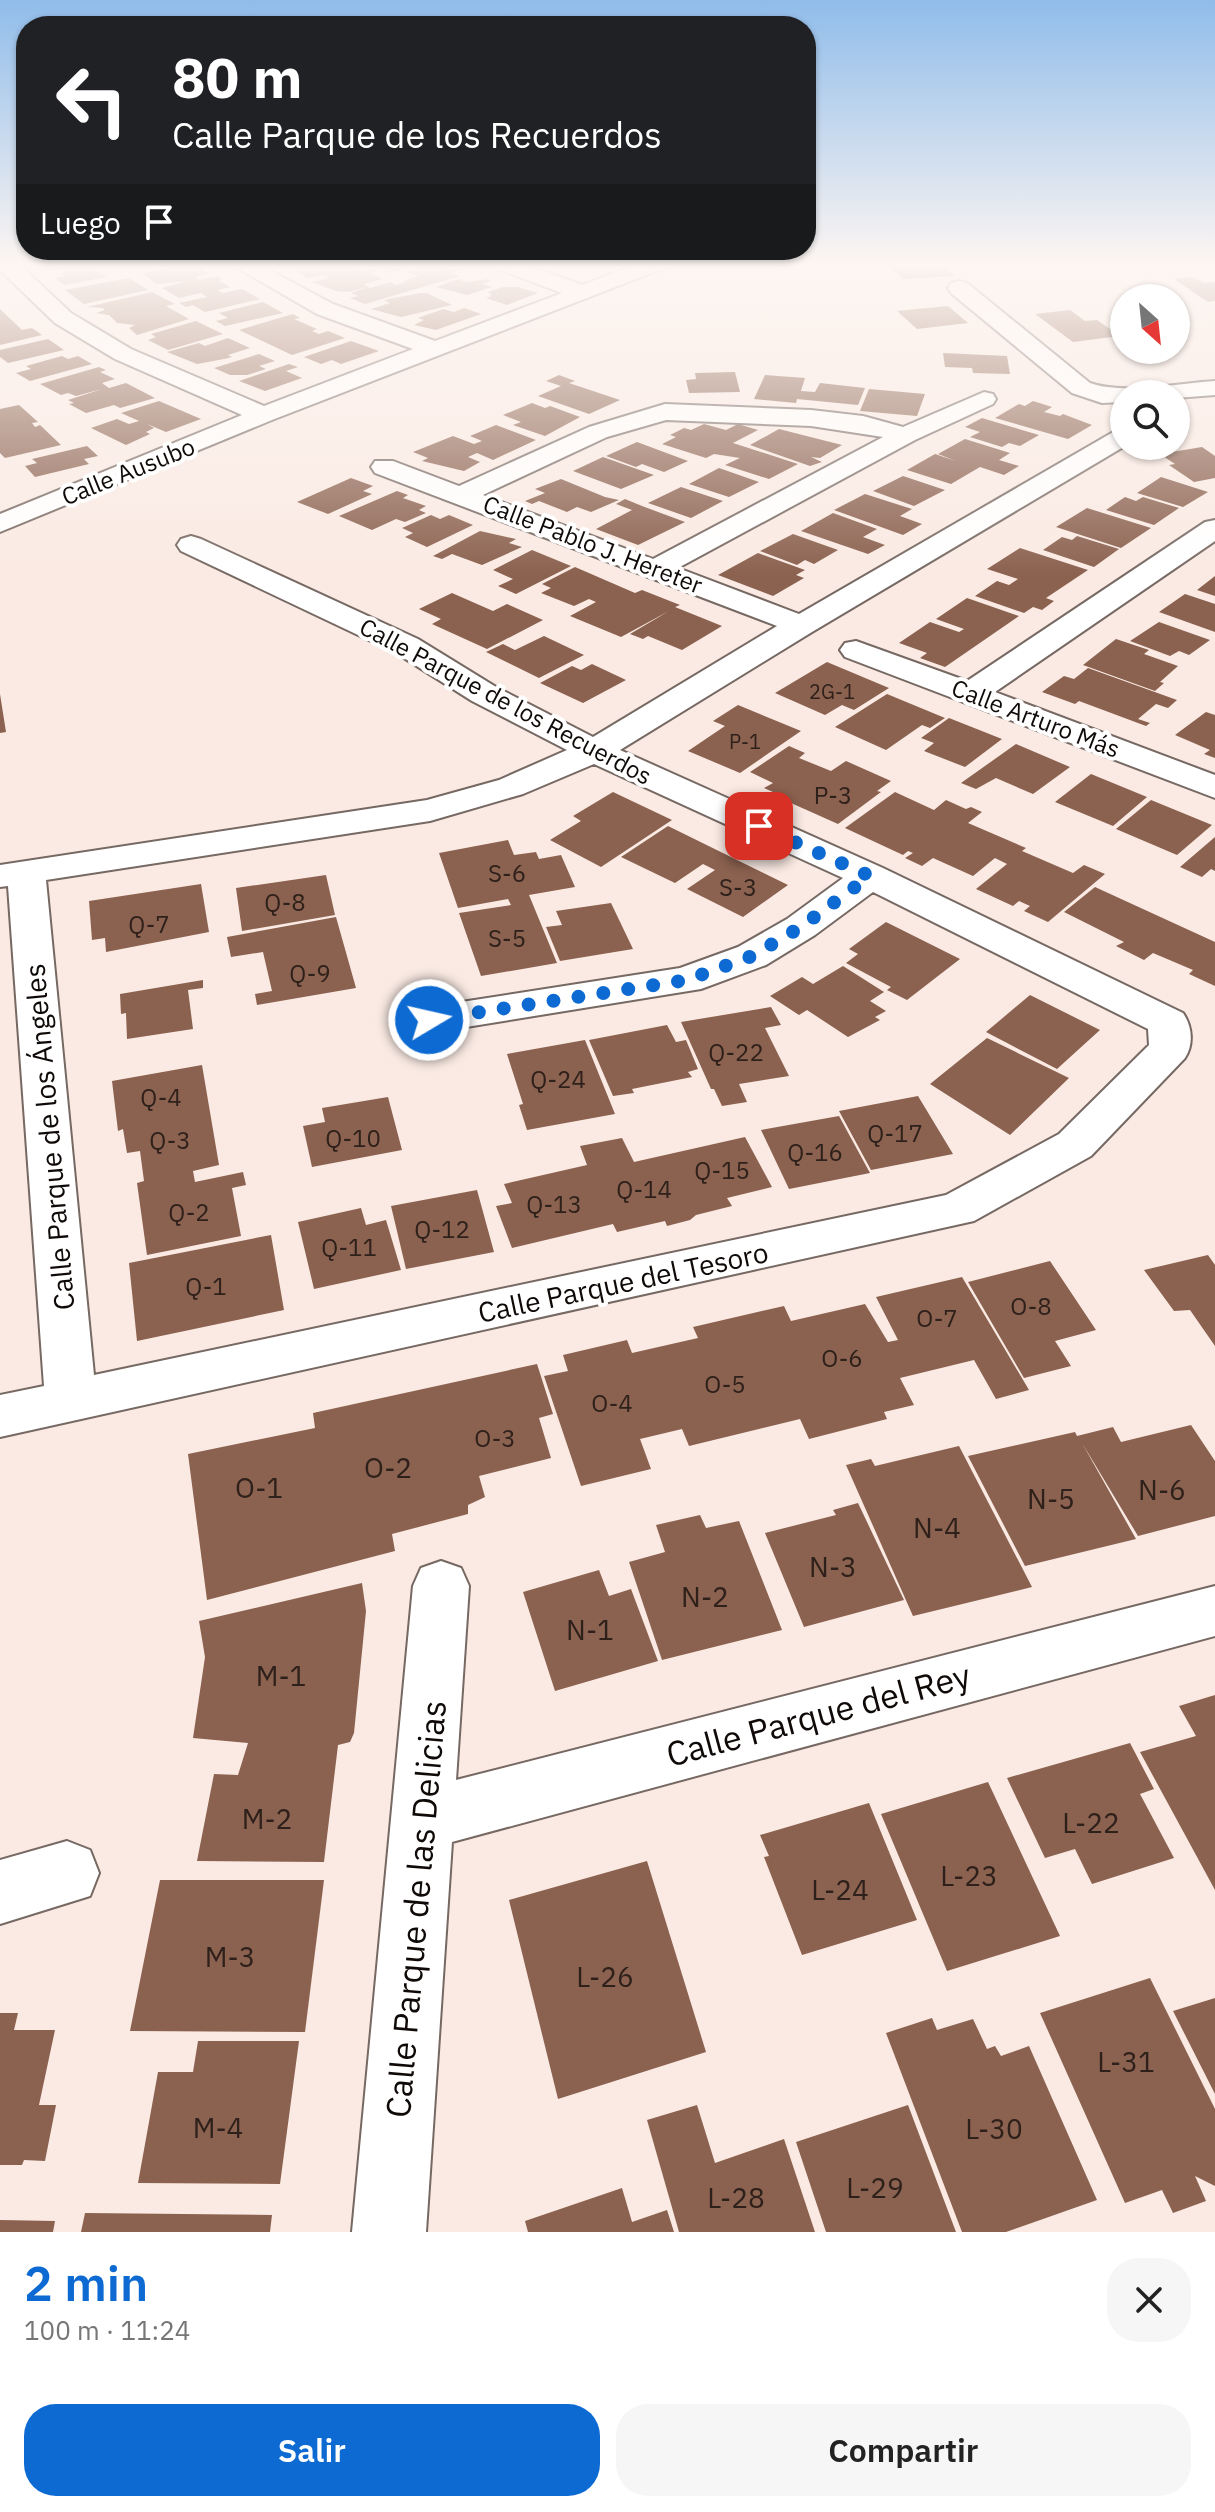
<!DOCTYPE html>
<html lang="es">
<meta charset="utf-8">
<style>
:root{--surface:#fff;--page:#f6f6f6;--text:#222;--muted:#767676;--accent:#0c6ad2}
body{margin:0;font-family:"IBM Plex Sans",sans-serif;background:var(--page);color:var(--text);height:100vh;display:flex;flex-direction:column;font-size:30px;white-space:nowrap}
*{box-sizing:border-box;margin:0}
p{font-size:26px;color:var(--muted)}
.icon{flex:none;width:44px;height:44px;fill:none;stroke:currentColor;stroke-width:2;stroke-linecap:round;stroke-linejoin:round}
.map{position:relative;height:2232px;overflow:hidden}
.side{display:flex;flex-direction:column;background:var(--surface);flex:1}
.side>*{flex:none}
.guide{position:absolute;left:16px;top:16px;width:800px;height:244px;border-radius:32px;box-shadow:0 2px 6px #0004;background:#202124;color:#fff;overflow:hidden}
.needle{width:52px;rotate:153deg}
.tools{position:absolute;left:1110px;top:284px;display:grid;gap:16px}
.tools a{display:grid;place-items:center;width:80px;height:80px;border-radius:50%;background:var(--surface);box-shadow:0 2px 6px #0004;font-size:40px}
.pin{position:absolute;display:grid;place-items:center;width:68px;height:68px;color:#fff;margin:-34px;border-radius:16px;box-shadow:0 4px 12px #0006}
.me{position:absolute;width:88px;margin:-44px;rotate:81deg;stroke-linejoin:round;filter:drop-shadow(0 0 6px #0008)}
.turn{display:flex;align-items:center;gap:28px;height:168px;padding:0 24px;font-size:36px}
.turn .icon{width:104px;height:104px;stroke-width:2.5}
.turn b{display:block;font-size:56px;line-height:68px}
.then{display:flex;align-items:center;height:76px;padding:0 24px;background:#0003;gap:16px;font-size:30px}
.round{display:grid;place-items:center;flex:none;width:84px;height:84px;border-radius:32px;background:var(--page)}
.headline{display:flex;align-items:center;justify-content:space-between;height:136px;padding:0 24px}
h1{font-size:48px;font-weight:600;line-height:60px;color:var(--accent)}
.action{display:flex;gap:16px;margin-top:auto;padding:16px 24px}
.action a{flex:1;height:92px;border-radius:32px;background:var(--accent);color:#fff;font-size:32px;font-weight:600;line-height:92px;text-align:center}
.action a+a{background:var(--page);color:var(--text)}
.map>svg:first-child{display:block}
.building{fill:#8b614f}
.lines{fill:none;stroke-linecap:round;stroke-linejoin:round}
.minor-casing{stroke:#766862;stroke-width:4}
.minor{fill:#fff;fill-rule:evenodd}
.route{stroke:#0c6ad2;stroke-width:14;stroke-dasharray:0 25.2}
.labels{text-anchor:middle;dominant-baseline:central;stroke-width:8;stroke-linejoin:round;paint-order:stroke}
.far-number-label{font-size:20px;fill:#2e201a}
.far-street-label{font-size:24px;fill:#0f0a08;stroke:#fff}
.number-label{font-size:24px;fill:#2e201a}
.street-label{font-size:28px;fill:#0f0a08;stroke:#fff}
.near-number-label{font-size:28px;fill:#2e201a}
.near-street-label{font-size:34px;fill:#0f0a08;stroke:#fff}
</style>
<div class="map">
<svg width="1215" height="2232" viewBox="0 0 1215 2232">
<rect width="100%" height="100%" fill="#faeae3"/>
<!-- building -->
<path class="building" d="M41,263h45l21,14 -43,8 -9,-7 9,-2 -4,-3 7,-1 -3,-3 -16,2z
M197,263l11,11 -13,3 4,3 19,-4 5,3 -5,1 12,7 -12,3 5,3 19,-4 18,10 -55,13 -12,-7 -7,2 -7,-4 28,-6 -6,-4 -22,5 -17,-10 25,-7 -31,3 -14,-11z
M313,263h32l14,8 13,-2 6,3 -7,1 12,6 -19,5 6,4 20,-6 6,3 10,-3 -3,-1 16,-5 -12,-4 24,-7 5,3 27,1 -11,4 8,3 -95,28 -15,-6 8,-2 -7,-3 17,-6 -20,5 -12,-1 -24,-9 17,-4 -7,-3 -15,3 -12,-7 8,-1 -6,-3z
M366,263h55v2l-35,8z
M886,263h55l14,13 -52,3z
M1192,277l12,6 11,-1v19l-7,1 -34,-23z
M129,278l19,12 -64,14 -19,-14z
M459,279l6,3 24,-3 2,2 -9,3 10,3 -25,8 -31,-8z
M503,287h15l20,6 -31,12 -21,-7 6,-2 -4,-4z
M152,292l23,12 -9,2 23,13 -52,16 -8,-7 6,-3 -18,-2 -8,-8 -13,-2 9,-3 -2,-2 -16,-1z
M420,293h7l25,12 -51,12 -30,-8 19,-6 -6,-3z
M263,302l20,11 -58,13 -9,-5 12,-3 -9,-5z
M948,306l20,17 -51,6 -20,-18z
M464,308l17,6 -45,16 -22,-5 10,-5 -6,-2 25,-9 11,3z
M0,309l22,21 10,-2 10,7 -42,10z
M1070,310l15,11 12,-1 23,16 -47,6 -38,-28z
M293,314l7,4 -6,1 23,10 -5,2 7,3 9,-3 17,7 -53,17 -53,-25z
M196,321l27,13 -55,16 -20,-10 8,-3 -5,-3z
M228,338l22,10 -22,7 4,2 -8,2 -27,5 -30,-12 32,-9 6,3z
M48,339l16,11 -56,13 -8,-6v-7z
M351,341l28,10 -38,13 -9,-4 -11,4 -17,-7z
M943,353l64,3 3,18 -37,-1 -1,-5 -27,-1z
M259,354l16,7 -16,5 7,3 -19,6h-17l-16,-7z
M62,356l6,3 10,-3 14,8 -62,17 -14,-8 15,-4 -5,-3z
M289,364l9,3 -12,4 16,7 -37,13 -26,-10z
M99,367l7,3 -6,2 15,7 -13,4 7,5 17,-5 29,15 -35,10 -6,-3 -28,8 -17,-9 5,-1 -6,-3 34,-11 -26,7 -8,-3 -7,2 -21,-11z
M735,372l5,20 -51,1 -3,-13 10,-1 -1,-6z
M559,375l16,6 -6,2 51,17 -31,14 -51,-18 23,-10 -15,-5z
M765,375l40,3 -4,13 14,1 5,-9 45,5 -7,17 -61,-6 -1,4 -42,-4z
M869,389l56,5 -8,22 -57,-5z
M159,401l42,18 -35,13 -19,-8 7,4 -8,4 4,2 -24,11 -35,-17 26,-9 12,5 10,-3 -18,-8z
M1033,401l19,6 -8,5 16,4 3,-2 29,11 -24,14 -73,-21 24,-14 6,2z
M532,403l13,5 5,-2 30,11 -35,19 -32,-11 8,-3 -18,-7z
M19,405l19,17 -6,1 3,4 5,-2 21,20 -56,13 -5,-5v-44z
M982,418l57,17 -19,11 -11,-3 -7,4 -32,-10 10,-5 -15,-5z
M704,424l22,6 12,-6 20,6 -25,13 65,21 -29,15 -44,-14 15,-7 -26,-4 -8,4 -44,-14 14,-7 -6,-2 14,-7 7,2z
M496,425l40,15 -43,20 -16,-7 -9,4 12,5 -16,9 -42,-10 6,-3 -15,-6 40,-16 21,8 8,-3 -12,-5z
M779,429l63,16 -22,13 -9,-1 11,5 -12,4 -60,-21z
M965,439l45,14 -11,7 20,6 -15,9 -24,-8 -29,17 -44,-14 28,-16 21,7 -18,-7z
M637,442l51,19 -24,11 -22,-8 -6,3 -30,-11z
M87,446l11,10 -14,3 5,5 -54,13 -10,-11 12,-3 -5,-4z
M1202,447l13,9v22l-21,4 -25,-17 6,-1 -15,-10z
M603,457l51,18 -33,14 -48,-18z
M719,468l40,14 -30,15 -40,-13z
M903,476l42,14 -31,16 -41,-15z
M1161,477l47,15 -25,15 -46,-14z
M351,478l22,8 -10,5 9,3 -44,20 -31,-12z
M561,479l44,18 14,3 -28,12 -14,-5 -10,5 -28,-11 -7,3 -7,-3 20,-8 -10,-4z
M681,487l42,14 -32,17 -43,-15z
M397,491l11,4 -5,3 23,8 -7,4 7,3 -21,9 -9,-3 -24,11 -33,-14z
M865,494l47,15 -12,7 22,8 -19,11 -69,-25z
M1125,497l11,4 7,-4 36,11 -25,17 -48,-15z
M625,499l17,7 43,16 -47,23 -42,-16 36,-19 -16,-6z
M1087,508l64,20 -30,20 -65,-21z
M833,513l44,16 -14,8 22,8 -17,9 -67,-23z
M431,515l9,4 9,-4 24,10 -46,22 -22,-10 8,-4 -11,-5z
M480,531l36,8 -7,4 13,4 -40,18 -30,-11 -10,5 -9,-3z
M793,534l45,16 -24,14 -9,-4 -8,5 -37,-14z
M1077,536l42,13 -25,18 -51,-17 19,-13 10,3z
M1020,548l68,22 -42,28 8,3 -12,9 -9,-3 -9,6 -49,-17 22,-15 12,4 9,-6 -31,-10z
M532,550l39,16 -55,28 -18,-8 15,-7 -20,-9z
M758,553l47,17 -9,5 8,3 -31,18 -55,-21z
M575,567l60,26 7,-3 38,15 -5,2 47,19 -40,24 -34,-14 -5,3 -13,-5 39,-23 -48,26 -51,-21 26,-14 -7,-3 -15,7 -33,-13 10,-5 -9,-4z
M1215,576v20l-18,-6z
M452,593l41,18 14,-7 36,16 -56,29 -55,-25 9,-5 -22,-10z
M1185,594l30,10v28l-56,-20z
M967,598l52,18 -74,51 -25,-9 7,-5 -28,-10 31,-21 29,10 5,-3 -28,-10z
M1159,622l51,18 -21,15 -10,-4 -9,5 -40,-15z
M544,636l40,19 -45,23 -53,-26 17,-8 12,6z
M1116,639l33,11 -5,4 34,12 -18,16 4,1 -9,8 -72,-26z
M827,662l62,26 -35,22 -12,-5 -17,10 -50,-22z
M592,664l34,16 -43,23 -43,-20 32,-17 9,4z
M1088,668l89,32 -9,8 -12,-4 -18,15 12,4 -4,3 -67,-25 -4,3 -33,-12 22,-16 10,3z
M0,694l6,38 -6,1z
M887,694l58,24 -15,10 -8,-3 -36,25 -51,-23z
M738,705l63,26 -61,42 -52,-22 37,-25 -12,-5z
M1206,712l9,3v43l-11,-4 6,-4 -35,-15z
M949,718l53,21 -37,28 -41,-16 10,-8 -13,-5z
M1016,744l54,23 -37,27 -37,-16 -20,11 -15,-6z
M789,746l16,7 -6,5 32,13 15,-10 45,20 -14,10 4,1 -43,32 -56,-25 2,-2 -20,-9 9,-5 -23,-11z
M1091,774l56,23 -34,29 -58,-24z
M613,792l59,28 -71,47 -51,-27 31,-19 -8,-5z
M895,792l39,18 12,-10 20,9 5,-2 11,5 -14,11 58,25 -4,3 51,22 11,-8 21,9 -57,48 -24,-11 6,-5 -11,-5 -6,5 -37,-17 31,-25 -12,-6 -22,18 -40,-18 -11,8 -17,-8 8,-5 -5,-2 -5,4 -58,-27z
M1151,800l61,25 -35,30 -61,-26z
M668,826l65,32 55,27 -45,32 -56,-28 28,-19 -12,-6 -28,19 -54,-26z
M1215,837v34l-4,-2 -9,8 -22,-10z
M508,840l6,15 22,-3 3,7 22,-4 14,32 -46,8 28,68 -76,13 -22,-63 52,-8 -3,-6 -50,9 -19,-55z
M326,875l9,40 -93,16 -6,-43z
M201,884l8,48 -103,20 -1,-14 -13,2 -3,-39z
M1095,887l120,55v44l-26,-12 4,-4 -40,-17 -9,7 -28,-14 8,-4 -60,-30z
M611,903l22,46 -73,12 -14,-34 16,-2 -6,-14z
M336,917l20,71 -99,17 -2,-11 17,-3 -9,-39 -32,5 -4,-20z
M886,922l74,37 -53,41 -20,-10 4,-3 -45,-24 12,-9 -9,-5z
M843,966l41,26 -14,9 16,10 -11,6 5,3 -32,17 -41,-27 -8,5 -29,-19 32,-19 11,7z
M203,980v8l-15,2 5,39 -66,10 -1,-26 -5,1 -1,-20z
M1030,995l70,35 -43,39 -71,-37z
M771,1007l10,18 -16,3 24,48 -50,8 8,18 -25,4 -8,-17h-3l-30,-67z
M667,1025l9,17 10,-2 12,29 -10,3 4,5 -60,12 2,4 -21,3 -24,-56z
M987,1038l82,40 -59,57 -80,-51z
M585,1040l30,74 -88,16 -8,-25 4,-1 -16,-50z
M202,1065l17,100 -26,6 2,11 48,-10 3,13 -14,3 9,48 -94,19 -10,-72 7,-2 -4,-30 -13,2 -4,-24 -5,2 -6,-50z
M918,1096l35,58 -82,16 -32,-59z
M388,1097l14,53 -90,17 -9,-41 22,-4 -3,-14z
M839,1116l31,57 -81,16 -28,-59z
M745,1137l27,50 -45,11 5,8 -36,9 -6,5 -23,6 -2,-5 -48,11 -4,-8 -101,24 -16,-42 16,-3 -8,-19 83,-19 -7,-19 42,-8 12,24z
M477,1190l17,62 -88,17 -15,-63z
M361,1208l5,17 20,-5 15,50 -87,19 -16,-67z
M271,1235l13,75 -147,31 -8,-78z
M1208,1255l7,10v81l-25,-36 -16,1 -30,-41z
M1050,1261l46,69 -41,11 16,25 -47,12 -56,-96z
M962,1277l67,113 -33,9 -22,-39 -74,18 14,27 -30,7 3,7 -78,20 -9,-20 -111,27 -7,-17 -42,10 11,30 -70,17 -37,-110 24,-5 -5,-16 64,-15 5,13 66,-15 -5,-11 91,-21 7,15 74,-17 23,38 10,-2 -22,-43z
M537,1364l16,50 -14,4 12,40 -72,18 6,21 -17,8v9l-76,20 3,17 -188,49 -19,-146 127,-26 -2,-15z
M1191,1425l24,36v55l-77,20 -56,-93 54,96 -111,27 -57,-110 107,-24 2,4 36,-9 8,15z
M959,1446l73,141 -119,29 -67,-151 25,-6 4,7z
M858,1503l46,97 -100,27 -39,-94 71,-18 -3,-5z
M700,1515l6,13 33,-7 43,109 -120,30 -33,-98 36,-10 -9,-27z
M599,1570l10,26 22,-7 27,72 -103,30 -32,-99z
M362,1583l4,28 -12,122 -4,9 -12,3 -14,117 -127,-1 17,-87 24,1 10,-32 -55,-5 12,-81 -6,-36z
M1215,1695v195l-75,-138 56,-16 -17,-30z
M1130,1743l24,46 -14,5 34,64 -82,26 -17,-35 -30,9 -38,-80z
M988,1782l72,154 -113,35 -66,-157z
M869,1803l48,117 -115,35 -38,-98 5,-1 -9,-21z
M647,1861l59,191 -148,47 -49,-199z
M160,1880h164l-19,152 -175,-1z
M1150,1978l65,131v77l-20,-10 11,25 -33,12 -11,-23 -37,13 -85,-190z
M1215,1998v96l-42,-83z
M0,2013h18l-4,17h41l-16,75h17l-11,56 -21,-1 -2,5h-22z
M932,2018l5,12 36,-11 14,30 8,-3 6,10 28,-10 68,154 -91,32h-44l-76,-199z
M198,2041h101l-19,143 -142,-1 20,-111h35z
M697,2105l18,58 69,-24 31,93h-136l-32,-112z
M908,2105l48,127h-130l-30,-90z
M622,2188l10,34 35,-12 7,22h-146l-3,-11z
M85,2213l187,2 -2,17h-189z
M0,2220l55,1 -2,11h-53z"/>
<g class="lines">
<defs>
<path id="minor" d="M0,263h18l53,50 60,36 133,57 149,-57 -96,-35 -88,-51h27l77,41 102,37 127,-48 -69,-26 -3,-4h31l61,22 58,-22h30l-3,4 -395,153 -272,112v-18l242,-99 -127,-56 -60,-36 -55,-53z
M959,281l8,2 123,100c33,12 88,0 125,-2v14l-39,3v-4h-52v8l-22,1 -30,-10 -121,-100 -3,-5 3,-5z
M984,392l9,2 3,5 -3,5 -78,36 -237,128 121,46 316,-183 9,-3 1,18 -313,186 -192,118 263,118 300,145c9,13 11,31 2,45l-94,98 -117,65 -974,216v-42l44,-9 -36,-500 -8,1v-22l427,-65 72,-20 68,-30 -95,-49 -76,-48 -215,-102 -4,-6 4,-6 10,-3 10,3 217,100 78,48 97,50 184,-111 -402,-153 -4,-6 4,-6h18l66,25 130,-59 76,-23 146,6 52,6 40,11zM666,420l145,6 72,11 -230,122 -170,-64 124,-58zM594,764l249,114 -56,41 -49,28 -58,21 -251,39 -15,4 -6,9 6,9 15,4 272,-44 65,-24 49,-30 58,-43 275,137 1,16 -90,89 -113,61 -852,180 -48,-495 384,-59 93,-27z
M1215,520v21l-220,151 220,83v23l-370,-141 -5,-7 5,-7 11,-2 111,40 238,-159z
M441,1561l20,7 8,18 -13,194 759,-194v50l-763,206 -26,390h-74l61,-646 8,-18z
M67,1841l23,9 9,23 -9,23 -90,28v-64z"/>
</defs>
<!-- minor casing -->
<use href="#minor" class="minor-casing"/>
<!-- minor -->
<use href="#minor" class="minor"/>
</g>
<!-- sky -->
<linearGradient id="sky" x2="0" y2="1"><stop stop-color="#90bcea"/><stop offset="0.46" stop-color="#fdf6f2"/><stop offset="1" stop-color="#fdf6f2" stop-opacity="0"/></linearGradient>
<rect width="1215" height="576" fill="url(#sky)"/>
<g class="lines">
<!-- route -->
<path class="route" d="M429,1020l258,-40 65,-24 49,-29 69,-51 -111,-50"/>
</g>
<g class="labels">
<!-- far-number labels -->
<g class="far-number-label">
<text x="832" y="691">2G-1</text>
<text x="745" y="741">P-1</text>
</g>
<!-- far-street labels -->
<g class="far-street-label">
<text transform="translate(128 471) rotate(-22)">Calle Ausubo</text>
<text transform="translate(593 544) rotate(21)">Calle Pablo J. Hereter</text>
<text transform="translate(506 701) rotate(28)">Calle Parque de los Recuerdos</text>
<text transform="translate(1036 718) rotate(21)">Calle Arturo Más</text>
</g>
<!-- number labels -->
<g class="number-label">
<text x="833" y="795">P-3</text>
<text x="507" y="873">S-6</text>
<text x="738" y="887">S-3</text>
<text x="285" y="902">Q-8</text>
<text x="149" y="924">Q-7</text>
<text x="507" y="938">S-5</text>
<text x="310" y="973">Q-9</text>
<text x="736" y="1052">Q-22</text>
<text x="558" y="1079">Q-24</text>
<text x="161" y="1097">Q-4</text>
<text x="895" y="1133">Q-17</text>
<text x="353" y="1138">Q-10</text>
<text x="170" y="1140">Q-3</text>
<text x="815" y="1152">Q-16</text>
<text x="722" y="1170">Q-15</text>
<text x="644" y="1189">Q-14</text>
<text x="554" y="1204">Q-13</text>
<text x="189" y="1212">Q-2</text>
<text x="442" y="1229">Q-12</text>
<text x="349" y="1247">Q-11</text>
<text x="206" y="1286">Q-1</text>
<text x="1031" y="1306">O-8</text>
<text x="937" y="1318">O-7</text>
<text x="842" y="1358">O-6</text>
<text x="725" y="1384">O-5</text>
<text x="612" y="1403">O-4</text>
<text x="495" y="1438">O-3</text>
</g>
<!-- street labels -->
<g class="street-label">
<text transform="translate(49 1137) rotate(-95)">Calle Parque de los Ángeles</text>
<text transform="translate(623 1282) rotate(-12)">Calle Parque del Tesoro</text>
</g>
<!-- near-number labels -->
<g class="near-number-label">
<text x="388" y="1467">O-2</text>
<text x="259" y="1487">O-1</text>
<text x="1162" y="1489">N-6</text>
<text x="1051" y="1498">N-5</text>
<text x="937" y="1527">N-4</text>
<text x="833" y="1566">N-3</text>
<text x="705" y="1596">N-2</text>
<text x="590" y="1629">N-1</text>
<text x="281" y="1675">M-1</text>
<text x="267" y="1818">M-2</text>
<text x="1091" y="1822">L-22</text>
<text x="969" y="1875">L-23</text>
<text x="840" y="1889">L-24</text>
<text x="230" y="1956">M-3</text>
<text x="605" y="1976">L-26</text>
<text x="1126" y="2061">L-31</text>
<text x="218" y="2127">M-4</text>
<text x="994" y="2128">L-30</text>
<text x="875" y="2187">L-29</text>
<text x="736" y="2197">L-28</text>
</g>
<!-- near-street labels -->
<g class="near-street-label">
<text transform="translate(818 1714) rotate(-15)">Calle Parque del Rey</text>
<text transform="translate(415 1909) rotate(-85)">Calle Parque de las Delicias</text>
</g>
</g>
</svg>
<div class="tools">
<a><svg class="needle" viewBox="-14 -14 28 28"><path d="M0-13l5 13h-10z" fill="#e53935"/><path d="M0 13l5-13h-10z" fill="#767676"/></svg></a>
<a><svg class="icon" aria-label="search" viewBox="0 0 24 24"><circle cx="10" cy="10" r="6"/><path d="M15 15l6 6"/></svg></a>
</div>
<div class="pin" style="left:759px;top:826px;background:#d93025"><svg class="icon" aria-label="arrive" viewBox="0 0 24 24"><path d="M6 21V4h12l-3 4 3 4H6"/></svg></div>
<svg class="me" style="left:429px;top:1020px" viewBox="-20 -20 40 40"><circle r="17" fill="#0c6ad2" stroke="#fff" stroke-width="3"/><path d="M0-11L8 9 0 5-8 9z" fill="#fff"/></svg>
<div class="guide">
<div class="turn"><svg class="icon" aria-label="left" viewBox="0 0 24 24"><path d="M17 20v-9H6M10 6l-5 5 5 5"/></svg><div><b>80 m</b>Calle Parque de los Recuerdos</div></div>
<div class="then">Luego<svg class="icon" aria-label="arrive" viewBox="0 0 24 24"><path d="M6 21V4h12l-3 4 3 4H6"/></svg></div>
</div>
</div>
<section class="side">
<div class="headline"><div><h1>2 min</h1><p>100 m · 11:24</p></div><a class="round"><svg class="icon" aria-label="close" viewBox="0 0 24 24"><path d="M6 6l12 12M18 6L6 18"/></svg></a></div>
<div class="action"><a>Salir</a><a>Compartir</a></div>
</section>
